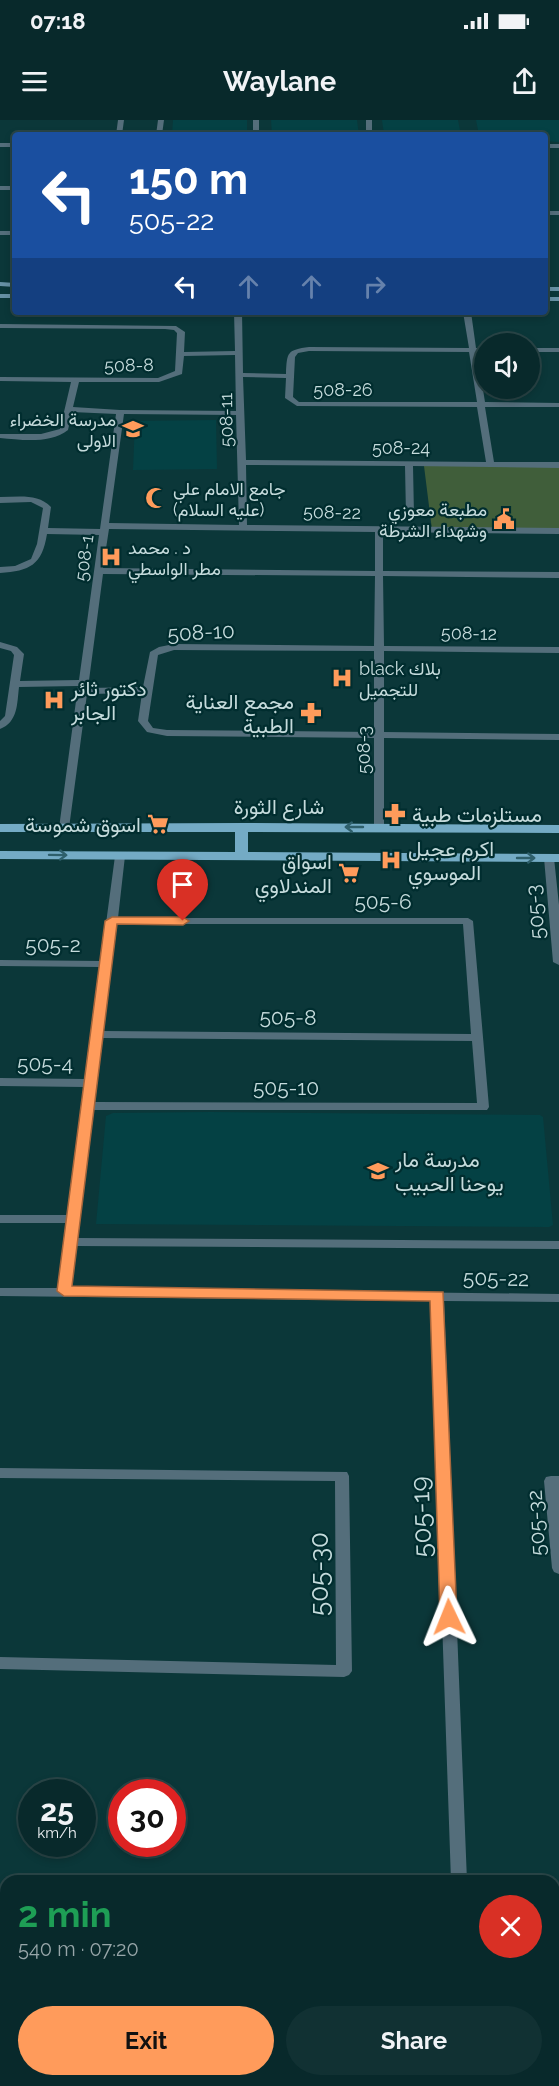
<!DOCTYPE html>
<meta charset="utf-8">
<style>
:root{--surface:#08292b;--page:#113133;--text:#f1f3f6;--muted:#98a6a9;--line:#294547;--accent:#ff9b5b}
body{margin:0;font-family:Raleway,Vazirmatn,sans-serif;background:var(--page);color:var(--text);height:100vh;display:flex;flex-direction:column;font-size:22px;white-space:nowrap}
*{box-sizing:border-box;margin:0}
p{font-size:20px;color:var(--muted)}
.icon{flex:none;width:33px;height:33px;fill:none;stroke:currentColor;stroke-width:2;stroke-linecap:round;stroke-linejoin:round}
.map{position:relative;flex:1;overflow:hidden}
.side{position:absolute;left:0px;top:1755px;width:560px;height:212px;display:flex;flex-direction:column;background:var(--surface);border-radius:18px 18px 0 0;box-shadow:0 3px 9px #0003,0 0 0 2px var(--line)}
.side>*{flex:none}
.banner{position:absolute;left:12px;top:12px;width:536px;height:183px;border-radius:6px;box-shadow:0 3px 9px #0003,0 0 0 2px var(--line);background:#1a4fa0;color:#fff;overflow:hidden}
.controls{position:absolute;left:474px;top:213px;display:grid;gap:12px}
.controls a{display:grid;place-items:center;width:66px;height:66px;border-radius:50%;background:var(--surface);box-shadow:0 3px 9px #0003,0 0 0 2px var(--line);font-size:30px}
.speed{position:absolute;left:18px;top:1659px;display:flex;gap:12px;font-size:30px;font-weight:700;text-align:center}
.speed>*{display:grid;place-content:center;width:78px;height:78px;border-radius:50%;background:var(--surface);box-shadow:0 3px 9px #0003,0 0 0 2px var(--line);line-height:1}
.speed small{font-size:15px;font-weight:400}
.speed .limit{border:9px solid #d22;background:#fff;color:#111}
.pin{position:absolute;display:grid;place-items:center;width:51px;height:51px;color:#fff;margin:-62px -26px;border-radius:50% 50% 50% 0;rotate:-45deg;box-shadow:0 0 6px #0007}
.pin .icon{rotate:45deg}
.me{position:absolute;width:66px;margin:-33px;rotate:358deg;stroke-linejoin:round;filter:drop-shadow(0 0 4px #0008)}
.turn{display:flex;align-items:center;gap:21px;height:126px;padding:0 18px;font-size:27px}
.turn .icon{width:78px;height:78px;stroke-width:2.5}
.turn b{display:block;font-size:42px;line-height:51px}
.lanes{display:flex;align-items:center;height:57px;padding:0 18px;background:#0003;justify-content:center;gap:30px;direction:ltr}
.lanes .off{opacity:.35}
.round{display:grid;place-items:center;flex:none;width:63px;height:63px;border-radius:32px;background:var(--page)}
.headline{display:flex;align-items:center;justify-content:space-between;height:102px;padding:0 18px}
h1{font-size:36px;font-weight:700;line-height:45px;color:#1e9e55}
.primary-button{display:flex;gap:12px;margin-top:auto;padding:12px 18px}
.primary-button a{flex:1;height:69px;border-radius:36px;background:var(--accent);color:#111;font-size:24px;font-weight:700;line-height:69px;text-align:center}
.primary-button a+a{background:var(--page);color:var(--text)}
.status{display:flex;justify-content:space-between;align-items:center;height:42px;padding:0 30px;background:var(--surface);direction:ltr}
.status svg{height:16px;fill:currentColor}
header{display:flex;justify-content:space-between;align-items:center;height:78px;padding:0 18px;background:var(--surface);font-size:27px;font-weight:700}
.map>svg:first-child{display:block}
.built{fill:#044144}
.green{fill:#405e3a}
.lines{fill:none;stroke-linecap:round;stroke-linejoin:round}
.street{fill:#546e7b;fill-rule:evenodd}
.secondary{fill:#6690a4;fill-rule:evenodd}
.primary{fill:#74abc5;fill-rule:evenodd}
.oneway{stroke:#2e5f6b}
.route{fill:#ff9b5b;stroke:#a6653b;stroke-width:1.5}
.labels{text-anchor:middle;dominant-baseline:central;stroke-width:4.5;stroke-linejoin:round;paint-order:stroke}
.far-street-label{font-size:18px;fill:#c5dbdc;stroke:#002d2f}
.far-poi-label{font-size:18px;fill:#c5dbdc;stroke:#002d2f;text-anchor:start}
.street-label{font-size:21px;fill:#c5dbdc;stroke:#002d2f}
.poi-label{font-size:21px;fill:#c5dbdc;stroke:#002d2f;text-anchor:start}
.near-street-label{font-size:26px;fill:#c5dbdc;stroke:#002d2f}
</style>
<div class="status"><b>07:18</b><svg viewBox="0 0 49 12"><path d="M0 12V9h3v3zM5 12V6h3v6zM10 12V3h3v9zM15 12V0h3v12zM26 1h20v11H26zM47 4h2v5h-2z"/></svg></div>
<header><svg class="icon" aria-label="menu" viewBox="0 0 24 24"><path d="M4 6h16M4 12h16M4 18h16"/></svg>Waylane<svg class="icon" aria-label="share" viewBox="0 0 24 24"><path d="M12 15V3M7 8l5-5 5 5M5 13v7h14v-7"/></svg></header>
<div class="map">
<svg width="559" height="1966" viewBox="0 0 559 1966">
<rect width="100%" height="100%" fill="#0b3739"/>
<!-- built -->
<path class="built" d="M173,0h74v15h-75z
M271,0h86l2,15h-87z
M382,0h76l3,15h-77z
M476,0h83v22l-14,-1 -1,-6h-65z
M216,300l1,49 -84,1 2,-49z
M211,992l329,3 3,2 10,108 -4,2 -453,-3 10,-108 7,-3z"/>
<!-- green -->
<path class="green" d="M424,346h135v65l-127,-1z"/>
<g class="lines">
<!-- street -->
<path class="street" d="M118,0h6l-2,15h-6z
M158,0h6l-2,15h-6z
M253,0h6v15h-6z
M366,0h6v15h-6z
M0,23h15v4h-15z
M544,24h15v4h-15z
M0,66h15v4h-15z
M544,91h15v4h-15z
M0,111h15v4h-15z
M234,192h8l1,61 43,1c1,-22 1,-24 23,-27l160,1 -6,-36h8l5,36h8v4h-7l8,50 74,1v4h-74l9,55h65v6l-146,-2 1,49 -4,3 -4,-3 -1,-49 -159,-1 1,60 312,3v6l-176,-2v39l176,1v6l-176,-2 1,70 175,1v6l-175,-2v81l175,2v6l-175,-2v89l-5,3 -5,-3v-89l-207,-2 -20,-4 -9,-11 4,-28 -55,1 -18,134 -5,3 -4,-1 -1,-2 19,-142 -59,1c-2,17 -1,35 -19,42v-8l5,-5 9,-61 -3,-4 -11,-3v-6l17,5 7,7 -4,27 59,-1 20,-145 -52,-1c-5,31 -17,37 -47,39v-6l15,-1 16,-7 6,-15 6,-36 -12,-6 -31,1v-6c18,0 38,-4 51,10l-3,21 52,1 16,-115 -44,-2 -4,18c-18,14 -46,10 -68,8v-4h41l19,-5 11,-47 -71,-1v-4l158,1 17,-7 2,-38 -3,-3 -9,-1 -165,-1v-4l176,2 9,6 -1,20 51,-1zM309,231l160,1 8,50h-178l-6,-5 2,-40 3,-4zM235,235l1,56 -116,-1 -47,-3 6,-25h80l23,-8 2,-18zM243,257l43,1 -1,20 12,8 180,1 9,55 -240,-2zM124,294l112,1 3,110 -130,-2zM109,409l266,3v39l-272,-3zM103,454l272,2 -1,70 -200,-2 -15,3 -9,5 -7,35 -55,1zM174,530l200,1v81l-207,-2 -14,-2 -5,-7 10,-66z
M530,228h29v4h-29z
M120,733l5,3 -7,62h350l5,3 16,186 -2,3h-394l-16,128 482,3v8l-483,-3 -5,42 488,6v8l-115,-1 23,580h-16l-20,-580 -431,-5v-8h58l8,-65h-66v-8h67l17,-128 -84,-1v-8l85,1 15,-112 -100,-1v-6l101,1 14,-105zM117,804h346l8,110 -368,-3zM102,918l370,3 5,62 -383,-1z
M549,735l5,3 5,47v60l-6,-3 -9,-104z
M0,1348l347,4 2,4 3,195 -3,4 -5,2 -344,-8v-12l336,8 -1,-184 -335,-3z
M551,1356h8v98l-5,-2 -2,-4 -8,-87 2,-4z
M16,1960h18l-1,6h-18z
M225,1960h18l-1,6h-18z"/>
<!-- secondary -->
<path class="secondary" d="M0,162l15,1v4l-15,-1z
M544,167h15v4h-15z
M0,174h15v4h-15z
M544,177h15v4h-15z
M0,1776h6v14h-6z
M554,1784h5v14h-5z
M0,1839l6,1v14l-6,-1z
M554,1846h5v14h-5z"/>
<!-- primary -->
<path class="primary" d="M241,703l318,2v8l-311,-1v20l311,2v8l-559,-3v-8l235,1v-20h-235v-8z"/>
</g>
<!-- one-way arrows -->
<defs><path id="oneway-shaft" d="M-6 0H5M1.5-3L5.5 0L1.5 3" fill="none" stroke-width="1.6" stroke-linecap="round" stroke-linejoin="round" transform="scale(1.5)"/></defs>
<g class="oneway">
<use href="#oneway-shaft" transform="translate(354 707) rotate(180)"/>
<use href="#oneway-shaft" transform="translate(58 735) rotate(1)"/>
<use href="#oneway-shaft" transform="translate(526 738)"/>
</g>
<!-- route -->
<path class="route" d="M112,797h71l6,4 -6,4 -66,-1 -45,362 371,6 14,325 -2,5h-12l-3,-5 -10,-316 -366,-5 -7,-5 48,-370z"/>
<!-- icons -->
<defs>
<symbol id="school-bare" viewBox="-9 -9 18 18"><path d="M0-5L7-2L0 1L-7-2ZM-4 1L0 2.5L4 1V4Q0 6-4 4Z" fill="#ff9b5b" stroke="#002d2f" stroke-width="2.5" paint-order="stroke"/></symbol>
<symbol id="mosque-bare" viewBox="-9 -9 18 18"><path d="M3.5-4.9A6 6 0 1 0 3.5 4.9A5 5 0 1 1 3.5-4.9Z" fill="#ff9b5b" stroke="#002d2f" stroke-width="2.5" paint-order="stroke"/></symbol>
<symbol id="civic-bare" viewBox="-9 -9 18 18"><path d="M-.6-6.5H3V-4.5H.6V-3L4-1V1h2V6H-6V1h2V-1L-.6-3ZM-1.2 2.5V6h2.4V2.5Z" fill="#ff9b5b" stroke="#002d2f" stroke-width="2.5" paint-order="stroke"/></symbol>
<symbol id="hospital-bare" viewBox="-9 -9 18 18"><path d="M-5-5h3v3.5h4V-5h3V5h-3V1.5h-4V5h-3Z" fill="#ff9b5b" stroke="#002d2f" stroke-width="2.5" paint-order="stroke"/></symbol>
<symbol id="pharmacy-bare" viewBox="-9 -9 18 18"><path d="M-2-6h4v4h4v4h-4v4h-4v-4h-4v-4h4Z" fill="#ff9b5b" stroke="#002d2f" stroke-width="2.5" paint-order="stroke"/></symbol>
<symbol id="supermarket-bare" viewBox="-9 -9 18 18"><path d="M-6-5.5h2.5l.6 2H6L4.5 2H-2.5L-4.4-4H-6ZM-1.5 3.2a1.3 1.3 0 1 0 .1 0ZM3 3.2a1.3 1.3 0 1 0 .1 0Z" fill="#ff9b5b" stroke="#002d2f" stroke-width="2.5" paint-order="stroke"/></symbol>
</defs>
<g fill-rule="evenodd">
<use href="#school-bare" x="118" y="294" width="30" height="30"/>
<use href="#mosque-bare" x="141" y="363" width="30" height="30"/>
<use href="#civic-bare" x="489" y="384" width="30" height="30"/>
<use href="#hospital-bare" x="96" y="422" width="30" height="30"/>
<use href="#hospital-bare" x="327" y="543" width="30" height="30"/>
<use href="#hospital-bare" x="39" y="565" width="30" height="30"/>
<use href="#pharmacy-bare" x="296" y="578" width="30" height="30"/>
<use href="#pharmacy-bare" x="380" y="679" width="30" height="30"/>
<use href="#supermarket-bare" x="143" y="689" width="30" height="30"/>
<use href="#hospital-bare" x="376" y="725" width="30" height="30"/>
<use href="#supermarket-bare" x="334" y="738" width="30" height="30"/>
<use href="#school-bare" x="363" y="1036" width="30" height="30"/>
</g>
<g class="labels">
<!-- far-street labels -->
<g class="far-street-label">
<text transform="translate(129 245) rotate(-1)">508-8</text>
<text x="343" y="269">508-26</text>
<text transform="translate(226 300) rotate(-91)">508-11</text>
<text x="401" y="327">508-24</text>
<text transform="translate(332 392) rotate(1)">508-22</text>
<text transform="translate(84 438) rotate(-82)">508-1</text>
<text transform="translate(469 513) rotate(1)">508-12</text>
<text transform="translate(363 630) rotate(-90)">508-3</text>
</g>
<!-- far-poi labels -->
<g class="far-poi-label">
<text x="116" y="299" text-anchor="end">مدرسة الخضراء<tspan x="116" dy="21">الاولى</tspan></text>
<text x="173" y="368">جامع الامام علي<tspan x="173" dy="21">(عليه السلام)</tspan></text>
<text x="487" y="389" text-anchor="end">مطبعة معوزي<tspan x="487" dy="21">وشهداء الشرطة</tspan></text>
<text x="128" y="427">د . محمد<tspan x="128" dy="21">مطر الواسطي</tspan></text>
<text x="359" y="548">black بلاك<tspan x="359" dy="21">للتجميل</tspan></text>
</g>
<!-- street labels -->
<g class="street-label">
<text transform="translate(201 512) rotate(-3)">508-10</text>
<text x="279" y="686">شارع الثورة</text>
<text x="383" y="781">505-6</text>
<text transform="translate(535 792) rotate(-95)">505-3</text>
<text x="53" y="824">505-2</text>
<text transform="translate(288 897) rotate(1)">505-8</text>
<text x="45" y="943">505-4</text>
<text x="286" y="967">505-10</text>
<text transform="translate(496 1158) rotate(1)">505-22</text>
<text transform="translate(536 1403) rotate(-93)">505-32</text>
</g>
<!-- poi labels -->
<g class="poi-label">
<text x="71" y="568">دكتور ثائر<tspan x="71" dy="24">الجابر</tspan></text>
<text x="294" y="581" text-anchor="end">مجمع العناية<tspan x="294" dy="24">الطبية</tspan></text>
<text x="412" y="694">مستلزمات طبية</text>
<text x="141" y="704" text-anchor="end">اسوق شموسة</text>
<text x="408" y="728">اكرم عجيل<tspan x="408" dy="24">الموسوي</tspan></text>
<text x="332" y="741" text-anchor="end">اسواق<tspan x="332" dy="24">المندلاوي</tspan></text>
<text x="395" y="1039">مدرسة مار<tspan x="395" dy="24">يوحنا الحبيب</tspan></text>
</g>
<!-- near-street labels -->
<g class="near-street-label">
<text transform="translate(421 1397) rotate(-92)">505-19</text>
<text transform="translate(319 1454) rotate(-90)">505-30</text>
</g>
</g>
</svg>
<div class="controls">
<a><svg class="icon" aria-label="sound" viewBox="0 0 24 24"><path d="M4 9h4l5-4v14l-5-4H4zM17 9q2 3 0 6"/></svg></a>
</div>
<div class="speed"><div>25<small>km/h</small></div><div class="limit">30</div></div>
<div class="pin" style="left:183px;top:801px;background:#d93025"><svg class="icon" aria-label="arrive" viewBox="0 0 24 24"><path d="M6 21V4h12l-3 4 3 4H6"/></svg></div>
<svg class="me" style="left:449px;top:1497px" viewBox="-20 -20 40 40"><path d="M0-17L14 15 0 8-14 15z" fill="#ff9b5b" stroke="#fff" stroke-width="4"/></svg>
<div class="banner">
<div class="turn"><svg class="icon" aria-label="left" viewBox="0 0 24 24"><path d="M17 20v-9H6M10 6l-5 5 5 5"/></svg><div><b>150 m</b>505-22</div></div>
<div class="lanes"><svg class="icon" aria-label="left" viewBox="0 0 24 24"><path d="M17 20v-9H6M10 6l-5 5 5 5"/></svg><svg class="icon off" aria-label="ahead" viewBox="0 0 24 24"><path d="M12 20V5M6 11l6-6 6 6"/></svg><svg class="icon off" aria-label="ahead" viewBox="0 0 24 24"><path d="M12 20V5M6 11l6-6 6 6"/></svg><svg class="icon off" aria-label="right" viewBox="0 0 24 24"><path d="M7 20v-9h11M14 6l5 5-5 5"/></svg></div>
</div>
<section class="side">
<div class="headline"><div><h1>2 min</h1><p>540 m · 07:20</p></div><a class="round" style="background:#d93025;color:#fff"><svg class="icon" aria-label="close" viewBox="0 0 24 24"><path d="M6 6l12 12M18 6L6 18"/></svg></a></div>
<div class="primary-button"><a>Exit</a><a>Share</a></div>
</section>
</div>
